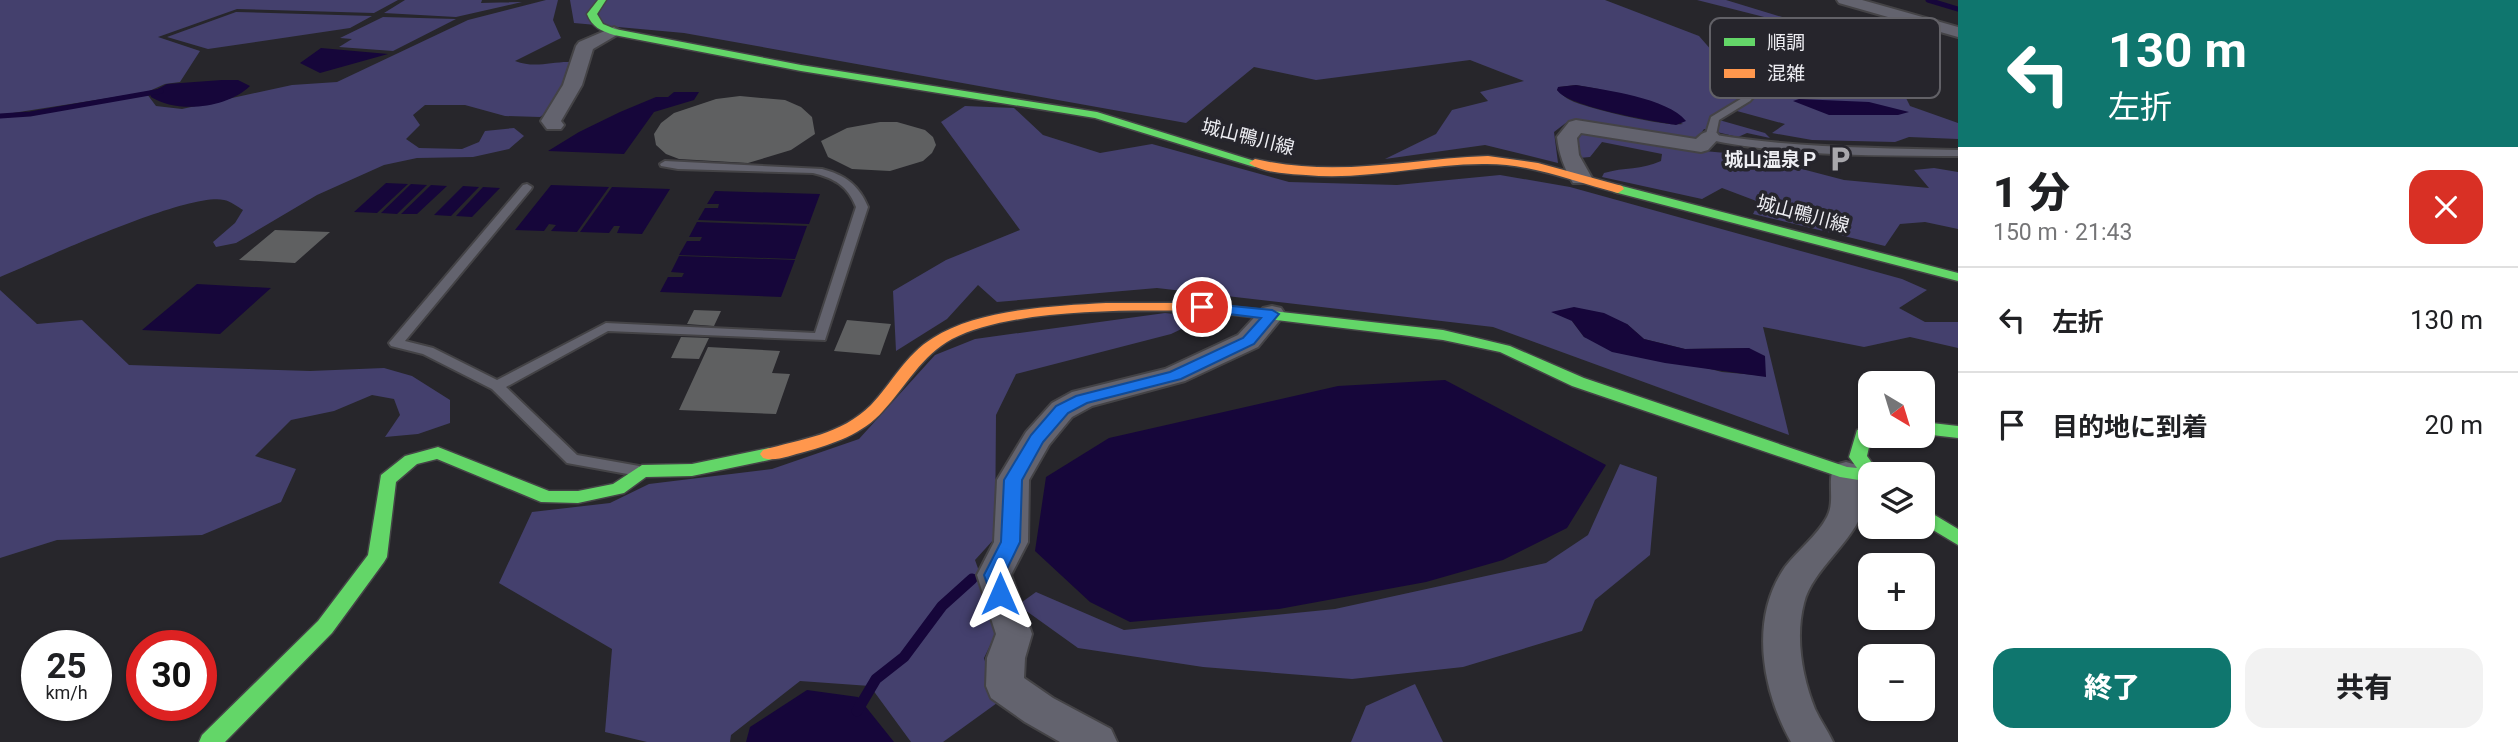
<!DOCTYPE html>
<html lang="ja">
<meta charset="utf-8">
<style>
:root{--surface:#fff;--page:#f2f2f2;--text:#202124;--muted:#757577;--line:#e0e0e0;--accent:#0f766e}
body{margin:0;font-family:Roboto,"Noto Sans JP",sans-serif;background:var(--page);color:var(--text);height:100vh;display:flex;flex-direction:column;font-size:26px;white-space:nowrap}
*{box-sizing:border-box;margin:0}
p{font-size:23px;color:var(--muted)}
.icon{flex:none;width:38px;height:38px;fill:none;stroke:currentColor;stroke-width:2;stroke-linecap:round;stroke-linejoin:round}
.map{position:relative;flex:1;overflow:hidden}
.sheet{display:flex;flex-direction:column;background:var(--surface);width:560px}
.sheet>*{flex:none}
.guide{background:#0f766e;color:#fff;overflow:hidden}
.needle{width:46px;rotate:142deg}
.buttons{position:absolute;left:1858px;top:371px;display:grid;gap:14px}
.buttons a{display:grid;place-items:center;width:77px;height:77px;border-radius:14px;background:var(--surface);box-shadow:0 2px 5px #0004;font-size:35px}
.speed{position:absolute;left:21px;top:630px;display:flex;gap:14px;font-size:35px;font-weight:700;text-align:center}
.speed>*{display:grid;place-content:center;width:91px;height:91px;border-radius:50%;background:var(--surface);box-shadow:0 2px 5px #0004;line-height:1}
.speed small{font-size:18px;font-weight:400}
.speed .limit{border:10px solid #d22;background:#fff;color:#111}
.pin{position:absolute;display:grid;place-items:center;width:60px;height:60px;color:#fff;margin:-30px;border:4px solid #fff;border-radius:50%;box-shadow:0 2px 7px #0007}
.me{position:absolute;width:77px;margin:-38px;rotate:0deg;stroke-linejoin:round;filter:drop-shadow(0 0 5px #0008)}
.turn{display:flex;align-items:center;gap:24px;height:147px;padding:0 35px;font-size:32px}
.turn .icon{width:91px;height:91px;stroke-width:2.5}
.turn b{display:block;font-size:49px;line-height:60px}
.round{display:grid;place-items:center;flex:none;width:74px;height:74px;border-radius:21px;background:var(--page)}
.summary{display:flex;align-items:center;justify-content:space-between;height:119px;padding:0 35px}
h1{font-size:42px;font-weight:800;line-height:52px}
.action{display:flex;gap:14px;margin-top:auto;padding:14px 35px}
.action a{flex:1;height:80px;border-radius:21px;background:var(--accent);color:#fff;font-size:28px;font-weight:800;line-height:80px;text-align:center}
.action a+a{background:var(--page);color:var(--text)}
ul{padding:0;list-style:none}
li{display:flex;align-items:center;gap:21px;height:105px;padding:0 35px;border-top:2px solid var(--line)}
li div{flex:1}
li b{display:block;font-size:26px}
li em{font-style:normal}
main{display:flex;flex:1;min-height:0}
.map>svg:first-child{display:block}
.green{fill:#44406d;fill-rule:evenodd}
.water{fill:#16063a}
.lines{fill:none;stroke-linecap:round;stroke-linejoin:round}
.stream-far1{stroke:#16063a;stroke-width:5}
.stream{stroke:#16063a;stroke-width:11}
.building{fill:#5f6061}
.lane-casing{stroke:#444346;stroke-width:4}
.street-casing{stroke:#444346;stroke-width:4}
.fast-casing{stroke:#444346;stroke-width:3}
.slow-casing{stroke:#444346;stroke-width:3}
.lane{fill:#63636e;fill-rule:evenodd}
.street{fill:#63636e;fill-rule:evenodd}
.fast{fill:#63d668;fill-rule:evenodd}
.slow{fill:#ff974d;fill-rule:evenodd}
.route{fill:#1a73e8;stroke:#114b97;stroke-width:2}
.labels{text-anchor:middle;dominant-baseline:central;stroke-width:7;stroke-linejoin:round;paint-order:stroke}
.far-street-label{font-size:19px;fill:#ededf2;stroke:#26252c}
.far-poi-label{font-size:19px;font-weight:bold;fill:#ededf2;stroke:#26252c;text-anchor:end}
.key{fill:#26252c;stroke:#626167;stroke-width:2}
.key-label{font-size:19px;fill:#ededf2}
</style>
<main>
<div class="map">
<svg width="1958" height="742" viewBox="0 0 1958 742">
<rect width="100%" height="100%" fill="#27262b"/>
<!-- green -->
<path class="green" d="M0,0h398l-24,13 -137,-4 -79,28 42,14 -20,31 -15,2 -18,8 -147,23z
M405,0h77l-1,3 41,-1 -66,15 -72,-4z
M546,0h12l-5,20 8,18 -46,23c21,8 36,0 57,1l-19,46 -13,9 -35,-1 -40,-11h-40l-12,10 7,10 -14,14 13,9 43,1 17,-7 6,-11 29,-3 10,8 -15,13 -36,8 -56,1 -33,7 -67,30 -81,48 -20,4 -3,-5 22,-19 8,-13c-5,-3 -13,-9 -19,-10 -37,-8 -183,60 -224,77v-159l35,-3 112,-21 9,12 26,3 110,-24 45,-3 131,-62z
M570,0h1035l94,36 14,16c10,-1 19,-1 28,-3 20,-4 34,-16 53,-3l-62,21 78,18 90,1 10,20 48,17v16l-49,-2 -14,5 -83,-2 -40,-7 13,-9 -59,-16 -14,8v2l53,15 5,5 -23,-5 -9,4 -34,-8 -9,12 -128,-19 -13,10 4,31 -73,-18 -100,14 51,-25 16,-24 36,-9 -8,-9 44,-11 -54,-21 -154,20 -62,-13 -68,56 -502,-90 -110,-10zM1576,85l23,4 84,35c-18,3 -95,-15 -113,-24 -5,-2 -9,-7 -13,-10l2,-3z
M1697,0h29l89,27 -4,2z
M236,12l136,4 -22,12 -142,21 -41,-12z
M383,17l73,2 -63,32 -54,-4 13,-8 -12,-1z
M965,106l49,2 29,27 57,18 52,-9 137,38 108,3 103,-10 70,12 332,92 25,11 -28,18 26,14h33v26l-48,-11 -46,10 -101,-20 26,108 -296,-108 -336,-39 -160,14 -19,-17 -31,34 -51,32 -3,-60 53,-31 74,-30 -79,-108zM1572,321l55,3 17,15 41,10 64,-1 17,28 -44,-4 -138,-35z
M1585,130l119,21 44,4 96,25 85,8 -15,-18 20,-2 24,4v57l-33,-7 -25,2 -15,22 -132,-32 6,-12 -37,-14 -20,11 -100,-22 2,-4c20,-6 38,-3 57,-12l1,-7 -60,-12 -12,15 -11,1 -3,-18z
M0,290l37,34 45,-4 47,45 181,6 74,-3 28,8 38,24v23l-32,11 -33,3 15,-22 -6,-16 -22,-4 -38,16 -43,9 -36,36 41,13 -15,33 -79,33 -145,5 -57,18z
M1165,313l20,2 5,10 -19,9 -155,40 -20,41 -1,123 -20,22 24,67 -15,31 13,45 -54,39h-32l-41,-56 -70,-5 -69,54 -1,7h-83l-42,-10 7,-83 -113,-66 33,-71 78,-9 39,-19 123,-15 87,-30 76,-84 40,-16z
M1620,464l37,13 -7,78 -55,45 -13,31 -119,36 -111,12 -149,-12 -125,-19 -60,-43 18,-13 88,38 211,-21 211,-46 42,-28z
M1415,684l28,58h-92l15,-36z"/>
<!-- water -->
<path class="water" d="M321,48l67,6 -68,19 -20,-10z
M222,80h16l12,6c-23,22 -72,28 -99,11l-1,-4 17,-9z
M1576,85c29,5 92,13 110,36l-10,4c-23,-4 -108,-18 -119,-35l1,-3z
M674,92h25l-5,8 -40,12 -30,42 -76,-3 31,-19 41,-20 36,-15h12z
M1799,99l70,3 40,10 -11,3h-69l-36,-14z
M386,183l22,1 -31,29 -23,-1z
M411,184l16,1 -30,29 -16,-1z
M431,185l16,1 -30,28h-16z
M551,185l58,2 -32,45 -26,-1 5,-6 -7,-1 -5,7 -29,-1z
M463,186l16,1 -28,29 -17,-1z
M483,187l17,1 -28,29 -16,-1z
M612,187l58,2 -28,45 -25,-1 3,-7h-6l-5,7 -29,-1z
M715,191l105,3 -11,30 -111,-4 7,-12h13l1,-4h-12z
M697,222l110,4 -12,33 -116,-4 8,-14h13l2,-4h-13z
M679,256l116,4 -14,37 -121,-5 8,-15h14l2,-4 -13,-1z
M197,284l74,4 -51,46 -78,-4z
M1574,307l30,6 23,11 17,15 41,10 64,-1 16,8 1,21 -101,-14 -53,-11 -28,-15 -12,-16 -21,-9z
M1445,380l161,85 -39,63 -64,32 -77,22 -147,27 -149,13 -40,-20 -55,-51 11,-74 63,-39 229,-52z
M807,690l51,7 36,45h-148l4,-15z"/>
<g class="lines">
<!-- stream-far1 -->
<path class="stream-far1" d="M1928,0l30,9
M0,116l30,-2 131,-23"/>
<!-- stream -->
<path class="stream" d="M857,711l19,-32 28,-22 38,-51 30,-27"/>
</g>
<!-- building -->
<path class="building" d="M740,96l45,4 16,7 11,10 3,17 -24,16 -43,13 -69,-4 -13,-5 -10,-9 -2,-11 7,-11 13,-10 42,-14z
M880,122h17l28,8 8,7 3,8 -4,8 -9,8 -33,10 -38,-2 -24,-12 -7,-16 26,-13z
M275,230l55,2 -35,31 -56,-3z
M694,310l27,1 -7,15 -27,-2z
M847,320l44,4 -11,31 -46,-4z
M681,337l28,1 -10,21 -28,-1z
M708,347l72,4 -8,22 18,1 -14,40 -97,-4z"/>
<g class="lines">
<defs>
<path id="lane" d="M1756,86l5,3 -11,12 -31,19 -3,15c80,13 161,13 242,15v6c-83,-1 -170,1 -252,-17l-1,-2 6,-20 33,-20z
M665,161l157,8c23,6 37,16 46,38l-43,133 -217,-9 -102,56 71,68 62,11 2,4 -2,4 -6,1 -66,-12 -75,-74 -69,-35 -32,-8 -2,-3 134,-158 4,-1 5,3 -1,2 -126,152 28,7 64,32 109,-57 209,10 41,-126c-8,-21 -22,-29 -43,-34l-135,-4 -17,-3 -1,-2z"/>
<path id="street" d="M1837,0h25l96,27v10l-119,-34z
M614,27l8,5 -29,17 -11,36 -21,36 3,4 -3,4h-14l-6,-8 22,-36 13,-39 3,-4z
M1576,120l120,19c7,-7 11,-9 21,-6l3,4 -12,13 -7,2 -120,-19 -4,5 2,17 13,23 -3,5h-16c-9,-15 -14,-29 -16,-46l12,-15z
M1272,306l9,2 4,6 -27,33 -73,34 -93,25 -20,11 -23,28 -20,35 -1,62 -17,33 21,59 -7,24 -1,20 29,20 58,31 6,13h-57l-35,-20 -34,-24 -5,-12 1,-28 9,-24 -19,-59 17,-33 3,-62 29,-48 26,-29 20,-11 93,-23 73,-34 25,-27z
M1846,462l11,3c34,57 -42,92 -53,138 -9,34 -2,74 11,106 5,11 13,22 18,33h-42c-29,-52 -42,-123 -6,-175 13,-17 32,-31 42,-50 9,-17 -1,-37 8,-52z"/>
<path id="fast" d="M598,0h8l-9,14 6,10 12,5 186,36 296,47 164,51 -6,4 -4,-1 -156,-48 -294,-47 -187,-36c-13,-4 -22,-8 -27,-21z
M1618,185l340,88v8l-344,-89 -2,-3z
M1199,303l244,27 67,16 74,32 263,89 10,1 -8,-11 8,-27 14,-4v10h6l-6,2 -4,18 13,18h-9v8l-31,-5 -268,-91 -72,-34 -57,-12 -249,-30 -2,-3 2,-3z
M1923,422l35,4v12l-35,-4z
M438,447l111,44h29l35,-7 29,-19 50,-1 77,-16 6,2 3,4 -3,4 -6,2 -77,16 -46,1 -22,16 -46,10 -37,-1 -104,-43 -20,5 -21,18 -9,75 -3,5 -52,71 -107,109h-26l3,-7 116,-114 50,-66 13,-80 24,-19z
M1923,508l35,21v16l-35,-21z"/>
<path id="slow" d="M1488,156l50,7 84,23 2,3 -6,4c-43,-11 -86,-29 -131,-29 -60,-1 -121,17 -181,11 -17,-1 -44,-2 -57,-12l6,-4c83,19 151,0 233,-3z
M1106,303h93l7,4 -7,4c-68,-1 -186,-3 -247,28 -30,16 -46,47 -69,72 -20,23 -50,33 -79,41 -12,3 -29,10 -41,6l-3,-4 3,-4c38,-11 78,-15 108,-45 21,-22 35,-51 62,-67 45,-29 120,-32 173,-35z"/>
</defs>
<!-- lane casing -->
<use href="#lane" class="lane-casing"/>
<!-- street casing -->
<use href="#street" class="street-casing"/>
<!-- fast casing -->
<use href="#fast" class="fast-casing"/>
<!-- slow casing -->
<use href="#slow" class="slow-casing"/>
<!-- lane -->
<use href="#lane" class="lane"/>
<!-- street -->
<use href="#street" class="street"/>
<!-- fast -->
<use href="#fast" class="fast"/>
<!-- slow -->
<use href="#slow" class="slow"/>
</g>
<!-- route -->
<path class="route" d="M1202,303l70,7 7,4 -25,30 -73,35 -94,24 -19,10 -25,29 -21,38 -2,62 -16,33 6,19 -3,6 -7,2 -7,-2 -9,-25 17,-33 3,-62 27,-45 25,-29 20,-10 94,-24 73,-34 18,-20 -64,-8 -2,-3 2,-3z"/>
<!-- icons -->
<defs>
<symbol id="parking-bare" viewBox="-9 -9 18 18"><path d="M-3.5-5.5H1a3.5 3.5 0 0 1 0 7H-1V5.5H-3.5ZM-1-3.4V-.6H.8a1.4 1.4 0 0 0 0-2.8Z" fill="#a8a7ac" stroke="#26252c" stroke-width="2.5" paint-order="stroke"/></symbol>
</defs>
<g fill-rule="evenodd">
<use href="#parking-bare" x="1821" y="140" width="38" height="38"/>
</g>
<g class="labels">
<!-- far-street labels -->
<g class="far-street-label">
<text transform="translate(1248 137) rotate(14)">城山鴨川線</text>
<text transform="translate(1803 214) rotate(15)">城山鴨川線</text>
</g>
<!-- far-poi labels -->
<g class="far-poi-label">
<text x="1819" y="159">城山温泉Ｐ</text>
</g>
</g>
<!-- legend -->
<rect x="1710" y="18" width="230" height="80" rx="10" class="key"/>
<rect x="1724" y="38" width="31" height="8" fill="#63d668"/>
<rect x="1724" y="69" width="31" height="9" fill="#ff974d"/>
<g class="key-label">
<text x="1767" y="49">順調</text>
<text x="1767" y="80">混雑</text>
</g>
</svg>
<div class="buttons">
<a><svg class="needle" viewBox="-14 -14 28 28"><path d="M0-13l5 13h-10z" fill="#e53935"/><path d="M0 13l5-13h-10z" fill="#757577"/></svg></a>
<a><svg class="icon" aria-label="layers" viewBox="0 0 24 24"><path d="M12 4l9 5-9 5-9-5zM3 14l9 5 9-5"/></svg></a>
<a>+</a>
<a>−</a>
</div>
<div class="speed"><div>25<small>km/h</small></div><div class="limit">30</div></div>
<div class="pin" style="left:1202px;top:307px;background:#d93025"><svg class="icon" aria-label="arrive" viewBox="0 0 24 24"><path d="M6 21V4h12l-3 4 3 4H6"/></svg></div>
<svg class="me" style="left:1000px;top:594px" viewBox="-20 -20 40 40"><path d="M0-17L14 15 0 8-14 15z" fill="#1a73e8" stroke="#fff" stroke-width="4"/></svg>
</div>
<section class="sheet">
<div class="guide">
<div class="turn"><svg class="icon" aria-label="left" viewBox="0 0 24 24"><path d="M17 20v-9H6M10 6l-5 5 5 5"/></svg><div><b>130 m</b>左折</div></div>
</div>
<div class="summary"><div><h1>1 分</h1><p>150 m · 21:43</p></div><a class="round" style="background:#d93025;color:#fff"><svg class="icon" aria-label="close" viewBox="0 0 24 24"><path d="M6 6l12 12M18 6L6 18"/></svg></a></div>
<ul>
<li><svg class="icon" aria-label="left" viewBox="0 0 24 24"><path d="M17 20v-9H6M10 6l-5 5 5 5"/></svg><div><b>左折</b></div><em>130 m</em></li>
<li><svg class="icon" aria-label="arrive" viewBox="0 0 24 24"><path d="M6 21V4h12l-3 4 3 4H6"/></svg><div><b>目的地に到着</b></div><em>20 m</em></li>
</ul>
<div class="action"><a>終了</a><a>共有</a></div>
</section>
</main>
